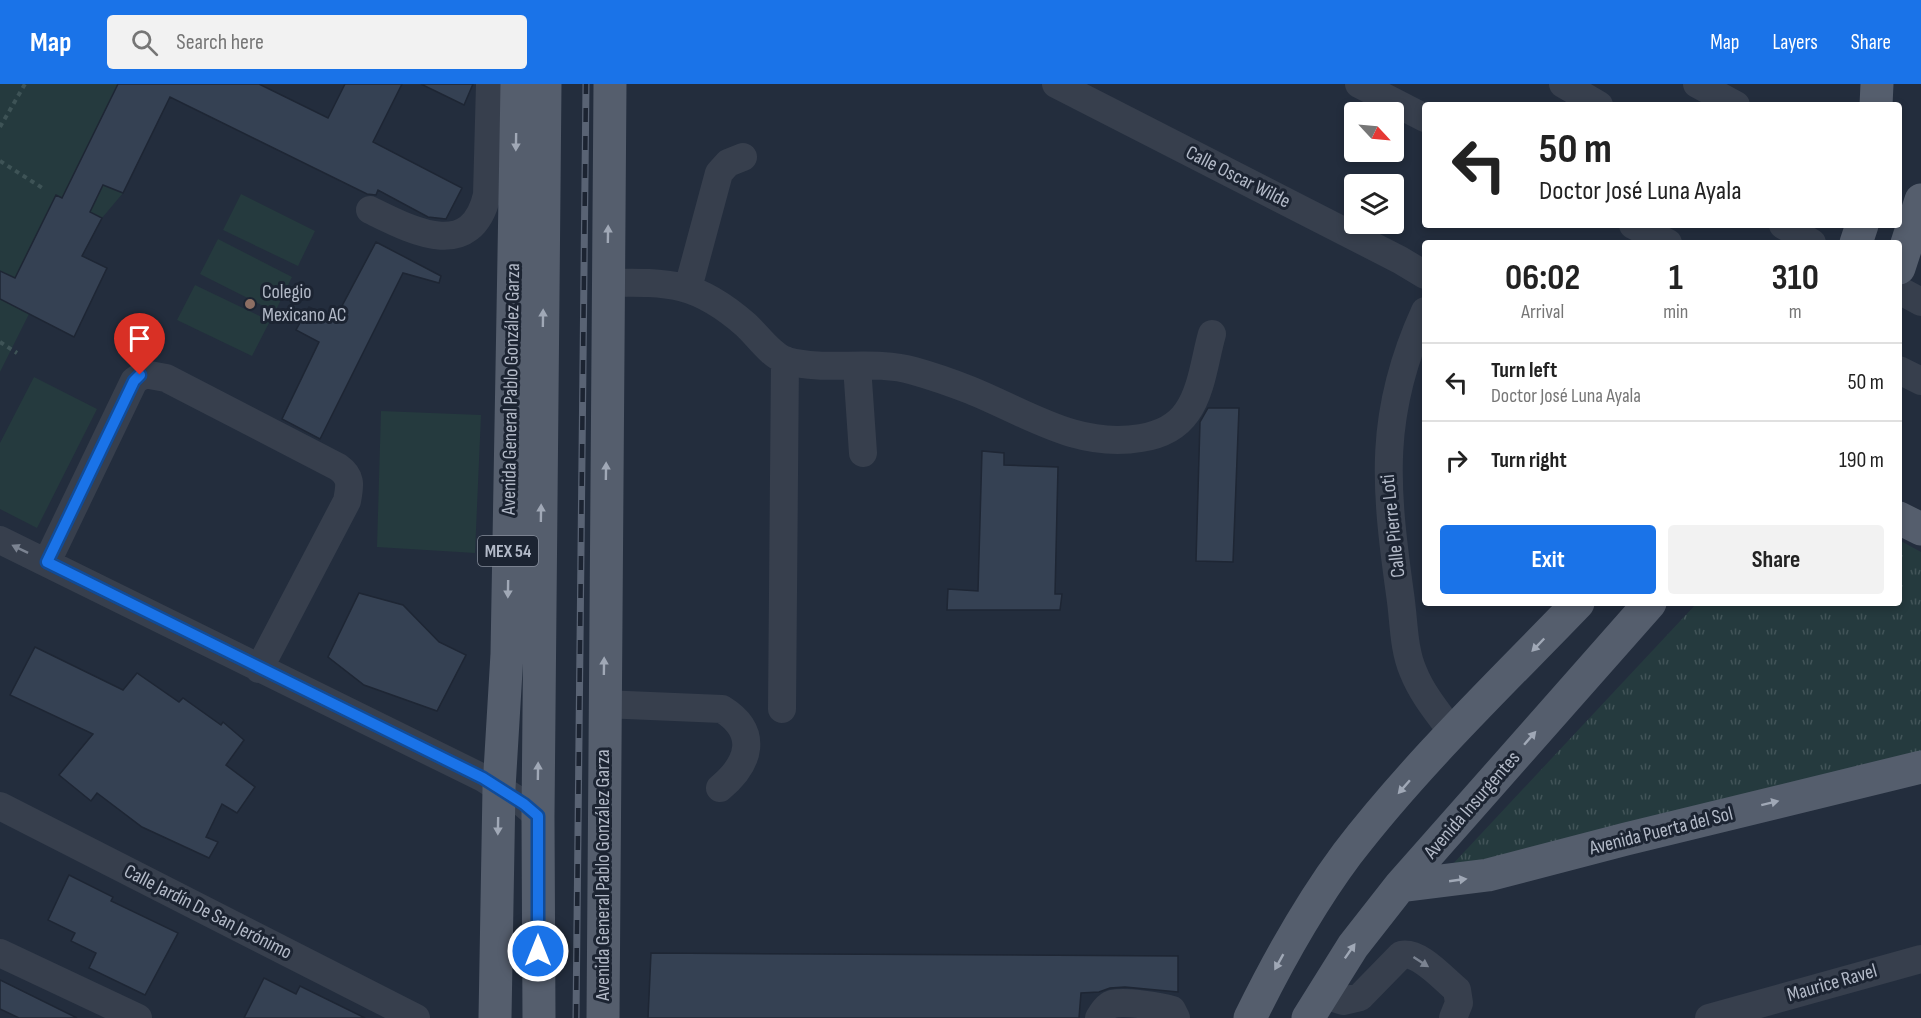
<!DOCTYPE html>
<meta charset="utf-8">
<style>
:root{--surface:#fff;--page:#f2f2f2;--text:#222;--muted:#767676;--line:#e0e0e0;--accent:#1a73e8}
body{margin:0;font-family:"Sofia Sans Condensed",sans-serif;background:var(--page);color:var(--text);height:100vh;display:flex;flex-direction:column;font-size:22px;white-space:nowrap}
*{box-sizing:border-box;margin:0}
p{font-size:20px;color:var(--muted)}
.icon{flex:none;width:33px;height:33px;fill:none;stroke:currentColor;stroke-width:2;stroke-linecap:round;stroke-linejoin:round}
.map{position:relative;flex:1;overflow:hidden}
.sheet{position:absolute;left:1422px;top:156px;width:480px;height:366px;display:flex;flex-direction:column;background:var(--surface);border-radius:6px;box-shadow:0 3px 9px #0003}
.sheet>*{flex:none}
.top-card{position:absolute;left:1422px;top:18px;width:480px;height:126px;border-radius:6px;box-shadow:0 3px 9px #0003;background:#fff;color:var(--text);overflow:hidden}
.needle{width:39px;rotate:116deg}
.controls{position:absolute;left:1344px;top:18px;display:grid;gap:12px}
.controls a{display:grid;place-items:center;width:60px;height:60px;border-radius:6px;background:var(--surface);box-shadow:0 3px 9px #0003;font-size:30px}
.pin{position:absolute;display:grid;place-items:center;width:51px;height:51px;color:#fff;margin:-62px -26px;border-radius:50% 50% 50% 0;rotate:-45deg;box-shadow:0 0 6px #0007}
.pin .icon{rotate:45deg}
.me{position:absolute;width:66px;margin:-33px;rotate:0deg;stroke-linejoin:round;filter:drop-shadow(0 0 4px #0008)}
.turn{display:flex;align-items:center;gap:21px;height:126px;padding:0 18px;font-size:27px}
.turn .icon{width:78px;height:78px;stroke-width:2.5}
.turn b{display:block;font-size:42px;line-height:51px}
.eta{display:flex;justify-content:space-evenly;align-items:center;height:102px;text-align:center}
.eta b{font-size:36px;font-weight:700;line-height:42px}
.button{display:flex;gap:12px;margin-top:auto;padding:12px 18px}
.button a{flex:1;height:69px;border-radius:6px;background:var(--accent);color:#fff;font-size:24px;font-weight:700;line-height:69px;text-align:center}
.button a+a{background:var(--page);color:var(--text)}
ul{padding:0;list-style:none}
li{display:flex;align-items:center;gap:18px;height:78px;padding:0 18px;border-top:2px solid var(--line)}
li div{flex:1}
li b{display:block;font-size:22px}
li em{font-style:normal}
header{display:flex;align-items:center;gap:36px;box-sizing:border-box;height:84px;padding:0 30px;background:var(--accent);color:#fff}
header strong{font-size:28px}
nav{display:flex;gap:33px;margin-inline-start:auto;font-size:21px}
.search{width:420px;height:54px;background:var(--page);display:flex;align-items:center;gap:15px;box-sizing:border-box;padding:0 21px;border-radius:6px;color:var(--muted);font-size:22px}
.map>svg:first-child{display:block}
.grass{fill:#253a3e}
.park{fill:url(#park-tufts)}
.building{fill:#354153;stroke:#1e2634;stroke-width:1.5}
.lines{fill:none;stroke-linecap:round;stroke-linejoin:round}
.path{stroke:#3e5356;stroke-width:4;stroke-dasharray:4.5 4.5;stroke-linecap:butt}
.minor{stroke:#373f4d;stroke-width:28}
.major{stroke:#555e6d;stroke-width:33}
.rail-casing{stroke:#596374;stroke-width:7}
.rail{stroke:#1c2432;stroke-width:4.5;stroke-dasharray:14;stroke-linecap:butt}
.oneway{fill:#a0a8b6}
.oneway2{fill:#7b8391}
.route-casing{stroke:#114b97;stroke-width:15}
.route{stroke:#1a73e8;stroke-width:10}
.education-dot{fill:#8d6e63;stroke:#1c2432;stroke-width:2}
.labels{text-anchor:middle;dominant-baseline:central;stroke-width:6;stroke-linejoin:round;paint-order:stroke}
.shield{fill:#1c2432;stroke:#868d9b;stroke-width:1.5}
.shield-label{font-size:18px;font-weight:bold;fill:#b3bac8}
.street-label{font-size:20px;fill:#b3bac8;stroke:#1c2432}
.poi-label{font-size:20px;fill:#b3bac8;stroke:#1c2432;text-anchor:start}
</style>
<header>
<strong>Map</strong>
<div class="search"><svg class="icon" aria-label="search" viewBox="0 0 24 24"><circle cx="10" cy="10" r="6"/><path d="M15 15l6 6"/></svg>Search here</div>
<nav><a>Map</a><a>Layers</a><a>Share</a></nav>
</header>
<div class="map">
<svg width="1921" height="934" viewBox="0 0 1921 934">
<defs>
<pattern id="park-tufts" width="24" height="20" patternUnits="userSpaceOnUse" patternTransform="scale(1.5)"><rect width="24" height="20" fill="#253a3e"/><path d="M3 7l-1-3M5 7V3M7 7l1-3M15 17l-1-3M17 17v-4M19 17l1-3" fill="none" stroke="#425458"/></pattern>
</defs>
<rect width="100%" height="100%" fill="#232d3d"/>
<!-- grass -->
<path class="grass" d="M0,0h118l-43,88 7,4 17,18 4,-9 20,8 -21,25 -87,60 -15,-5z
M241,110l74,37 -17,35 -75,-36z
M218,155l74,38 -17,35 -75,-38z
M195,201l75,36 -18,35 -75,-36z
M0,215l29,15 -29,58z
M34,293l63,32 -60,119 -37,-19v-66z
M381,327l100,4 -6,138 -98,-6z"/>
<!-- park -->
<path class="park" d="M1899,456l22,12v203l-406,105 -64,6 246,-263h202z"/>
<!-- building -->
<path class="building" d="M118,0h141l69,34 17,-34h57l-29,58 89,46 -16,31 -18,-2 -50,-27 -2,5 -9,-1 -197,-97 -47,96 -20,-8 -13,27 12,6 -20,38 25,12 -33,69 -74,-38v-28l15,7 41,-83 6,3z
M421,0h52l-9,21z
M376,158l65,34 -2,7 -36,-10 -83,166 -38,-20 37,-77 -23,-12 13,-23 26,12z
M1208,324h31l-6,154 -37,-1 4,-139z
M982,367l22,2v12l54,2 -3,127h7l-2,16h-113l1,-21 30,2z
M359,509l44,12 36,37 27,13 -29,56 -73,-26 -36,-28z
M35,563l88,43 14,-17 42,29 4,-4 38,27 2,-3 21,18 -18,25 29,22 -18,26 -15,-9 -16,33 12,5 -9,16 -67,-31 -45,-34 -6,8 -32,-26 34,-41 -83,-39z
M69,791l44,22 -2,4 67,32 -33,62 -56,-27 7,-15 -25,-12 4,-8 -27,-13z
M651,869l527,3v36l-53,-5 -15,1 -11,4 -18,1 -2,25h-431z
M264,894l32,16 4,-8 65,32h-121z
M0,896l77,38h-58l-19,-9z"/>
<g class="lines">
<!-- path -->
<path class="path" d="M0,43l25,-43
M0,77l44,28
M0,258l17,11"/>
<!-- minor -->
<path class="minor" d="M1056,0l344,176 25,15
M1359,0l66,34
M1563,0l36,21
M1697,0l39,21
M370,126c41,20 101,53 117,-15l3,-111
M1633,141l35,18
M1783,141l29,18
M608,199c62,-1 89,-1 138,42 12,11 25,31 41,36 41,11 86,-2 127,10 18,5 38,12 56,19 57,23 107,59 171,48 19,-3 35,-10 46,-26 15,-21 18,-54 25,-78
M688,204l31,-115 9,-10 15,-6
M1899,206l22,12
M1425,227c-47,103 -40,175 -25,283 4,25 3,54 13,77 9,23 25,42 40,62
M857,282l6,87
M1899,286l22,11
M0,456l483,238 41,26 14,12
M47,478l87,-181 10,-7 22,4 172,89c14,10 12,18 9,34l-88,168
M603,620l119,5c37,23 28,54 -2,79
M782,625l3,-349
M0,722l416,212
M0,869l138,65
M1321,910l22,7 17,-4 41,-42c19,-4 42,24 56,35l2,13 -6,15
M1099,934c3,-5 7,-12 13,-14 13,-3 47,2 60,6l4,8
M1709,934l212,-59"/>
<!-- major -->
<path class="major" d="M1876,21l1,-21
M1856,159l6,-18
M1899,184l22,-68
M1899,434l22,11
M1400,802l88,-11 138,-36 295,-72
M495,934l4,-230 8,-134 10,-570
M539,934l-1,-202 7,-732
M603,934l7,-934
M1250,934c28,-57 59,-113 97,-164 69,-90 153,-170 231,-251
M1308,934l45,-72 47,-60 250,-283"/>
<defs>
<path id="rail" d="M576,934l10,-934"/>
</defs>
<!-- rail casing -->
<use href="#rail" class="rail-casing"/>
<!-- rail -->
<use href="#rail" class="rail"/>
</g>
<!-- one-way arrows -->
<defs><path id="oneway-solid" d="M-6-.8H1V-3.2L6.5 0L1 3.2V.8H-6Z" transform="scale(1.5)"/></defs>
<g class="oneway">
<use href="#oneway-solid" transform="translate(516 58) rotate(91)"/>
<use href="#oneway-solid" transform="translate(608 150) rotate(-89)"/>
<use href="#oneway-solid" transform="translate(543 234) rotate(-89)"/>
<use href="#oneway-solid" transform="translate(606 387) rotate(-89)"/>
<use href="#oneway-solid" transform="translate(541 429) rotate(-89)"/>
<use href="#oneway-solid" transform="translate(508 505) rotate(91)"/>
<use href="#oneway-solid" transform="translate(1538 561) rotate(134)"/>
<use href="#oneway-solid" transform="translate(604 582) rotate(-89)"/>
<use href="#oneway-solid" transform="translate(1530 654) rotate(-49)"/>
<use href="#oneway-solid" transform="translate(538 687) rotate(-89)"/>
<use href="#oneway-solid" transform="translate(1404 703) rotate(131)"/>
<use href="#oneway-solid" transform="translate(1770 719) rotate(-14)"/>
<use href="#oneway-solid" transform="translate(498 742) rotate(91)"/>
<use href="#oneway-solid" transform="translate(1458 796) rotate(-8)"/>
<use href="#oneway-solid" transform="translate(1350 867) rotate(-55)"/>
<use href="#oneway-solid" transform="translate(1279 878) rotate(119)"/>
</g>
<g class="oneway2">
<use href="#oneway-solid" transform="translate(20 465) rotate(-154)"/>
<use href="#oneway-solid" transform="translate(1421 878) rotate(33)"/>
</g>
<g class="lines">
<defs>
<path id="route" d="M140,291l-6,6 -87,181 436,216 41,26 14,12v135"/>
</defs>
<!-- route casing -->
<use href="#route" class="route-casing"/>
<!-- route -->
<use href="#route" class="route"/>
</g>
<!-- markers -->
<circle class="education-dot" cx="250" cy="220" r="6"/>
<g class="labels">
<!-- shield labels -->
<rect class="shield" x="478" y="452" width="60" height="30" rx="4.5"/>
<g class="shield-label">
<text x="508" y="467">MEX 54</text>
</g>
<!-- street labels -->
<g class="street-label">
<text transform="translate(1238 93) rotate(27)">Calle Oscar Wilde</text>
<text transform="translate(511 305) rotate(-89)">Avenida General Pablo González Garza</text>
<text transform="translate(1393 442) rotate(-96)">Calle Pierre Loti</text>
<text transform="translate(1472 721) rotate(-49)">Avenida Insurgentes</text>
<text transform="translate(1661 747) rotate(-14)">Avenida Puerta del Sol</text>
<text transform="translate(603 791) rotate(-90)">Avenida General Pablo González Garza</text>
<text transform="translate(208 828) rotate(27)">Calle Jardín De San Jerónimo</text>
<text transform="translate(1832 899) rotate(-16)">Maurice Ravel</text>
</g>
<!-- poi labels -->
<g class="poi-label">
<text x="262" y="208">Colegio<tspan x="262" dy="23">Mexicano AC</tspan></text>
</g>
</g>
</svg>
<div class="controls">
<a><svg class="needle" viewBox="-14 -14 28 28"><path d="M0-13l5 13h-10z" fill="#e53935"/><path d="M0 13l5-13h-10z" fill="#767676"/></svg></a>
<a><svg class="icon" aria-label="layers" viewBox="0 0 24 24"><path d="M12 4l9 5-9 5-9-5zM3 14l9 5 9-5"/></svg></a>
</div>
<div class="pin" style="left:140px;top:291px;background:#d93025"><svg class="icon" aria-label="arrive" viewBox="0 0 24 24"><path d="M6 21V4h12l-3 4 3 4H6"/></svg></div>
<svg class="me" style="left:538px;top:867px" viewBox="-20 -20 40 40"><circle r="17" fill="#1a73e8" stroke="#fff" stroke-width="3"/><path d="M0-11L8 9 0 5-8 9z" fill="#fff"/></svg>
<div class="top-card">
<div class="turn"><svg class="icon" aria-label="left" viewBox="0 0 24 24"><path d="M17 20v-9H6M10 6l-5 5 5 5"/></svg><div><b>50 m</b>Doctor José Luna Ayala</div></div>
</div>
<section class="sheet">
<div class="eta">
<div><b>06:02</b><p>Arrival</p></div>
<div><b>1</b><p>min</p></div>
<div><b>310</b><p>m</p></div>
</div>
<ul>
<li><svg class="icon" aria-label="left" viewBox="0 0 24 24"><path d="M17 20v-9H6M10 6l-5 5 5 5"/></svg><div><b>Turn left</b><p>Doctor José Luna Ayala</p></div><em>50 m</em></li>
<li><svg class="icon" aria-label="right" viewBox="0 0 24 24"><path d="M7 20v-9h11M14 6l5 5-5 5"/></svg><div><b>Turn right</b></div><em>190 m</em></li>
</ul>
<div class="button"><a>Exit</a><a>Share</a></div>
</section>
</div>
